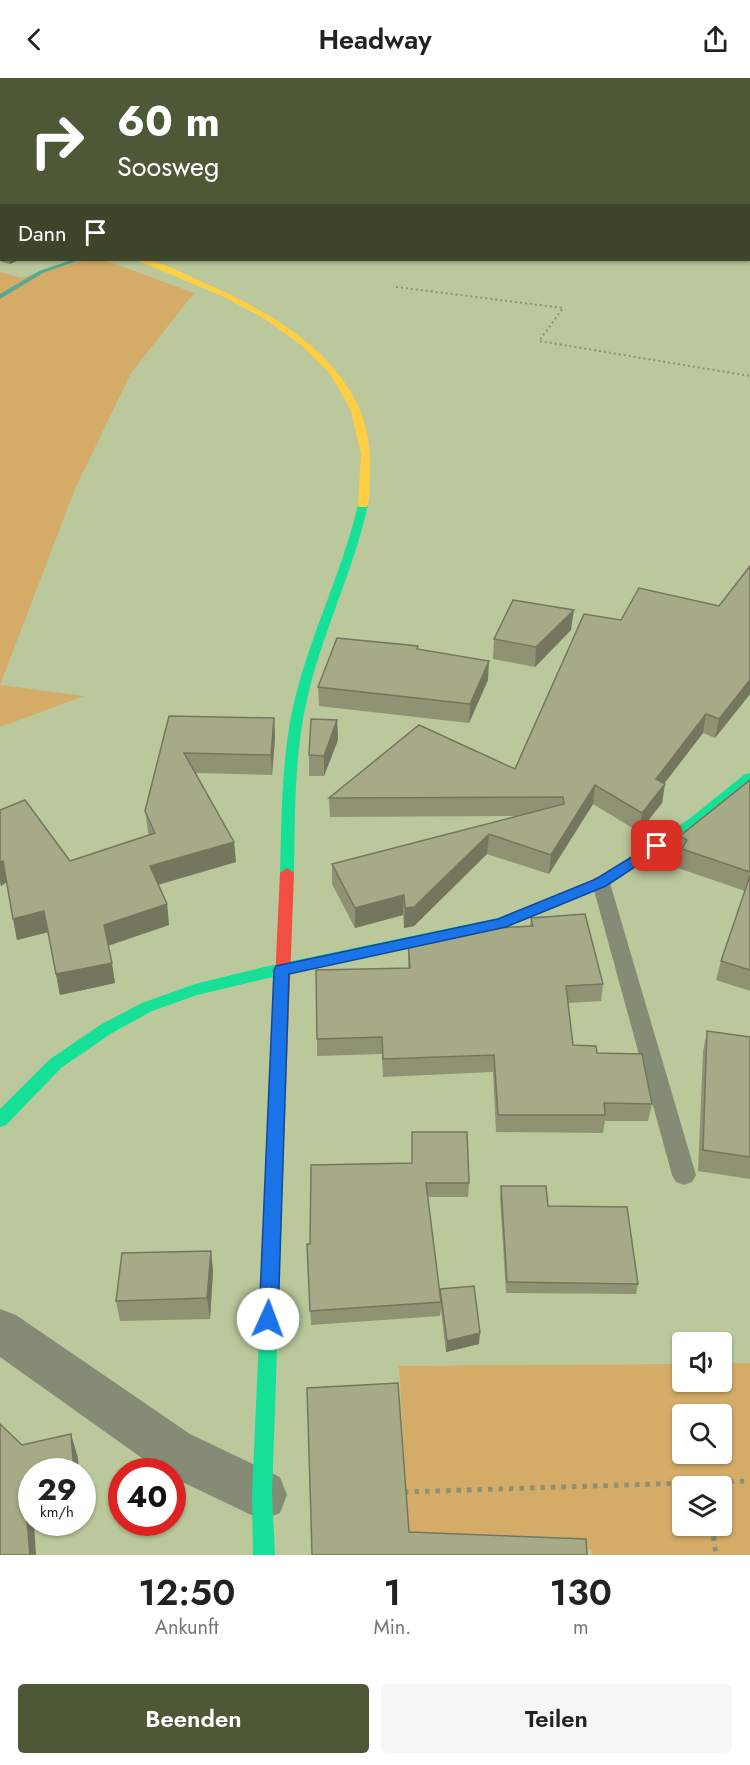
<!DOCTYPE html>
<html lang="de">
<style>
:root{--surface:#fff;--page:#f6f6f6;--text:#222;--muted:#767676;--accent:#4d5836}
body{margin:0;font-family:Jost,sans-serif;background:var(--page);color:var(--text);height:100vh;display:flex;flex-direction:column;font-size:22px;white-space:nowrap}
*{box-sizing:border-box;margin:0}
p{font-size:20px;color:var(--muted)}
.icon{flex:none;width:33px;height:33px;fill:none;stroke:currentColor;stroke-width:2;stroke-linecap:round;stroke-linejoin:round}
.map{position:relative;height:1477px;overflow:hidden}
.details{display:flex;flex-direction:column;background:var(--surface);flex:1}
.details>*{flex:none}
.hud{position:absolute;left:0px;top:0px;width:750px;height:183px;box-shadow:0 2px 4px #0004;background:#4d5836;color:#fff;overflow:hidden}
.buttons{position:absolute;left:672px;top:1254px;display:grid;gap:12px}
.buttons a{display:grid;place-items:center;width:60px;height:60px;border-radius:6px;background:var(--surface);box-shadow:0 2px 4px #0004;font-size:30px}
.speed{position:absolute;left:18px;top:1380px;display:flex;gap:12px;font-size:30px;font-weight:700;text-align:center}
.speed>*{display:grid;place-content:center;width:78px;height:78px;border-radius:50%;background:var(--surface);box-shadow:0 2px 4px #0004;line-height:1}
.speed small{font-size:15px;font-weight:400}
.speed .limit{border:9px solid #d22;background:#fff;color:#111}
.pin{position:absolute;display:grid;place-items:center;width:51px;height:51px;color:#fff;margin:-26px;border-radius:12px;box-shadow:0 3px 9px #0006}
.me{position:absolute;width:66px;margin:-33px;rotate:2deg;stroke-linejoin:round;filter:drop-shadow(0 0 4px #0008)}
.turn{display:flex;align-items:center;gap:21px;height:126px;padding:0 18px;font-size:27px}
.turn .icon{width:78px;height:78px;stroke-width:2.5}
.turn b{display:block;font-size:42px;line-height:51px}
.then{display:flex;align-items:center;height:57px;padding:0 18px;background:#0003;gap:12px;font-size:22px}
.eta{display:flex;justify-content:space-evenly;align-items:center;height:102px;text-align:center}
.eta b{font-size:36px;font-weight:600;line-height:42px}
.action{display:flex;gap:12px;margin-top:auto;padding:12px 18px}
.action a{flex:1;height:69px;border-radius:6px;background:var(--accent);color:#fff;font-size:24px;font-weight:600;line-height:69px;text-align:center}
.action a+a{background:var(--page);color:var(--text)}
header{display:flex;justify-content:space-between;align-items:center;height:78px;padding:0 18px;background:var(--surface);font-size:27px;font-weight:600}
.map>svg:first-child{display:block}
.green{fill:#d4ac68;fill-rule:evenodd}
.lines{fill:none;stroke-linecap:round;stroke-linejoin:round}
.stream{fill:#59a891;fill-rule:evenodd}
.path-far2{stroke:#899176;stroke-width:1.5;stroke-dasharray:1.5 2;stroke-linecap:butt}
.path-far1{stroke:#899176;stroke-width:2;stroke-dasharray:2 3;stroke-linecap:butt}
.path{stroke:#899176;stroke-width:5;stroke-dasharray:4.5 6;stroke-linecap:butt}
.lane{fill:#858c76;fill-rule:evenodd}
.street{fill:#858c76;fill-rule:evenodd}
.fast{fill:#16e098;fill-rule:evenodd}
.slow{fill:#ffcf43;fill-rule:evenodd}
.jam{fill:#f24e42;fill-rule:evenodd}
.wall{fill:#8f9273}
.shaded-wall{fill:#74775e}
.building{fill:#a6aa86;stroke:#74775e;stroke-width:1.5}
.route{fill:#1a73e8;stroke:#114b97;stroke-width:1.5}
</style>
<header><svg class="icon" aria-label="back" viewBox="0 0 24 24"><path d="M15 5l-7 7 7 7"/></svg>Headway<svg class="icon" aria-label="share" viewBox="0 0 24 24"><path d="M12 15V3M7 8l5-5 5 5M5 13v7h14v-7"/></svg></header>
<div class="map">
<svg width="750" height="1477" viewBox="0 0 750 1477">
<rect width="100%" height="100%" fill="#bac89b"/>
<!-- green -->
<path class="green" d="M101,0h244l6,1h-256z
M85,182h19l90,33 -63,80 -56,116 -75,196 84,11 -84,31v-455l21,6z
M722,1285h28v192h-158l-1,-6 -181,2 -11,-185 283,-2v18h40zM682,1336h40v40h-40zM682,1408h40v40h-40z"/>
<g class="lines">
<!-- stream -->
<path class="stream" d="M423,0h6l-6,2z
M72,182h8l-37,13 -43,26v-5l39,-23z"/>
<!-- path-far2 -->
<path class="path-far2" d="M729,0l16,2
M402,2l2,-2
M709,2l3,-2"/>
<!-- path-far1 -->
<path class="path-far1" d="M396,209l167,21 -24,33 211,35"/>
<!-- path -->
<path class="path" d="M404,1414l346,-11
M712,1448l4,29"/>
<!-- lane -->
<path class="lane" d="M601,798l7,2 2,5 86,292 -4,7 -8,3 -8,-3 -4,-7 -80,-292 2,-5z"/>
<!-- street -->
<path class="street" d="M0,1231l16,6 174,119 90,43 7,18 -7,18 -18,7 -90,-43v-5h-10l-6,-4 -156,-111z"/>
<!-- fast -->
<path class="fast" d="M0,119h2v5h-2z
M363,424l5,3c-14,63 -42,120 -58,182 -16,61 -15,124 -16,186l-7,5 -7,-5c2,-62 1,-125 18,-186 17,-62 45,-119 60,-182z
M750,695v11l-51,41 -93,61 -100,41 -242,52 -67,16 -45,16 -40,22 -51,35 -55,57 -6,2v-18l49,-49 51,-35 42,-22 53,-19 69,-17 234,-49 98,-38 93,-61 56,-45z
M278,1004l6,2 2,5 -14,406 3,60h-22l-1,-60 18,-406 2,-5z"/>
<!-- slow -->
<path class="slow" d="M136,182c20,-2 46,13 64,21 80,34 176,90 170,190 -1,12 1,26 -3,36h-8l-1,-2 3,-51 -10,-43 -20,-36 -30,-30 -36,-26 -41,-22z"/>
<!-- jam -->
<path class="jam" d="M287,790l7,5 -8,216 -2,5 -6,2 -6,-2 -2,-5 10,-216z"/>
</g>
<!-- wall -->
<path class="wall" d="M2,128v54h17l-9,4 -10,-3v-54z
M750,488v128l-35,44 -12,-5 -39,51h1l-3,19 -23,29 -46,-28 -44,70 -62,-20 -73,72 -10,2 -1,-13 -48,13 -23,-44v-20l186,-48 -188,1 -1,-19 186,-29 106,-149 98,-14z
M571,552l-36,37 -42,-8 1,-20z
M418,568l-1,3 71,31 -19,43 -150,-17 -1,-19z
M169,638l105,2 1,20 -3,37 -76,-2 38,69 2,20 -78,23 9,19 2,21 -61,21 7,37 -55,12 -12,-63 -31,8 -10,-58 -6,4 -1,-2v-74l70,51 79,-26 -1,-3 -3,-21z
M337,642l1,20 -14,36h-15v-21z
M750,702v211l-34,-11 5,-19 24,-70 -67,-23 2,-10 -4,-2 4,-20z
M531,840l72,66 -2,17 -33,2 5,42 24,8 55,51 -4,17h-43l-2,12 -107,-1 -3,-60 -110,5 -1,-23 -65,2v-17l91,-71v-27l122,-15z
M707,953l43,6v142l-52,-8 5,-119z
M311,1087l158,18 -1,14h-41l13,95 39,52 -33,8 -5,-42 -1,6 -129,9 -4,-81h3z
M501,1108l137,98 -2,10 -130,-1 -6,-96z
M211,1173l2,20 -3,48 -90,2 -4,-20z"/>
<!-- shaded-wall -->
<path class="shaded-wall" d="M10,182h9l-9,4z
M574,532l-3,20 -36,37 1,-20z
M489,583l-1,19 -19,43 1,-19z
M750,602v14l-35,44 4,-19z
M706,636l-3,19 -50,65 3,-19z
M274,640l1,20 -3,37 -1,-20z
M337,642l1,20 -14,36v-20z
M665,706l-3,19 -23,29 3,-19z
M595,707l-2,19 -44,70 2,-19z
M489,756l-2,20 -73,72 -10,2 1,-20z
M234,764l2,20 -83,24 -3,-20z
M3,783l5,20 -7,5 -1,-6v-17z
M404,817l-1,20 -48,13v-20z
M167,826l2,21 -62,21 -3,-21z
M44,833l5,21 -32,8 -4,-21z
M112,885l3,20 -55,12 -4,-21z
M211,1173l2,20 -3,48 -3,-21z
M480,1255l-1,11 -33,8 1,-11z
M71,1356l7,24 1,14h-5z
M32,1408v36h2l2,33h-6l-6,-67z"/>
<!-- building -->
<path class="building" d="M2,128v41l-2,-1v-39z
M750,488v114l-31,39 -13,-5 -50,65 9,5 -23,29 -47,-28 -44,70 -62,-21 -75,73 -9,1 -1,-13 -49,13 -23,-44 232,-60 -1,-7 -234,1 90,-73 96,44 69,-155 37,6 18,-32 80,18z
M513,522l61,10 -38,37 -42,-8z
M337,560l81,8 -1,3 72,12 -19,43 -152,-17z
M169,638l105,2 -3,37 -87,-2 50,89 -84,24 17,38 -63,21 8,38 -56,11 -12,-63 -31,8 -10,-58 -3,2v-53l25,-10 45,61 85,-28 -10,-22z
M311,641l26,1 -13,36 -15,-1z
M750,702v92l-68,-23 5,-9 -7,-4z
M750,798v94l-29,-9z
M585,836l18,70 -37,2 7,59 23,1 1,7 45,1 10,50 -48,-1 1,12h-107l-4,-60 -111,4 -1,-22 -65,2 -1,-69 94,-2 -2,-27 52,-11 73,-4 -2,-8z
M707,953l43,6v120l-47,-7z
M412,1054h55l2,51h-43l15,119 -131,9 -3,-67h3l1,-79 101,-2z
M501,1108h45l2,20 79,1 11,77 -131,-2z
M211,1173l-4,47 -91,3 6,-48z
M474,1208l6,47 -33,8 -7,-52z
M398,1305l11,149 177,7 1,16h-275l-1,-37 -4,-130z
M0,1346l22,21 49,-11 3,38h-42v14l-8,2 6,67h-30z"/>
<!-- route -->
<path class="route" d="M657,763l5,2 2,3 -2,3 -56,37 -100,41 -217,47 -11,345 -3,6 -7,3 -7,-3 -2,-6 15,-349 2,-4 222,-47 98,-40z"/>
</svg>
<div class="buttons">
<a><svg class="icon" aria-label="sound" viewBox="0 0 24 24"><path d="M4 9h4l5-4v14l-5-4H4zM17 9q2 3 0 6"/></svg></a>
<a><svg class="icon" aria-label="search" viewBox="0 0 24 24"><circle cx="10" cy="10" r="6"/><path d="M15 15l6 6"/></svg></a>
<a><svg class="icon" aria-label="layers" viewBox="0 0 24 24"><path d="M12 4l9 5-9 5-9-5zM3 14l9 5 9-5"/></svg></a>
</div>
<div class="speed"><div>29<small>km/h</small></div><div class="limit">40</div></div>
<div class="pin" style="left:657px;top:768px;background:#d93025"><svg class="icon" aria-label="arrive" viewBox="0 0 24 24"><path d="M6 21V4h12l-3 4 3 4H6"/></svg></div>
<svg class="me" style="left:268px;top:1241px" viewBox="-20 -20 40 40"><circle r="19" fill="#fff"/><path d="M0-13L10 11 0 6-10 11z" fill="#1a73e8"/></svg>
<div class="hud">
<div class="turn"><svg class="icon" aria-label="right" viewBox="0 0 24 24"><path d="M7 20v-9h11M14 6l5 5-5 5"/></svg><div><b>60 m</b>Soosweg</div></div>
<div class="then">Dann<svg class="icon" aria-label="arrive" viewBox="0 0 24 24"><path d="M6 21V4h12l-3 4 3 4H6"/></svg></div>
</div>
</div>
<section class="details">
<div class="eta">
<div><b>12:50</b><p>Ankunft</p></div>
<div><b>1</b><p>Min.</p></div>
<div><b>130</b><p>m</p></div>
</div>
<div class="action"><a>Beenden</a><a>Teilen</a></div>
</section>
